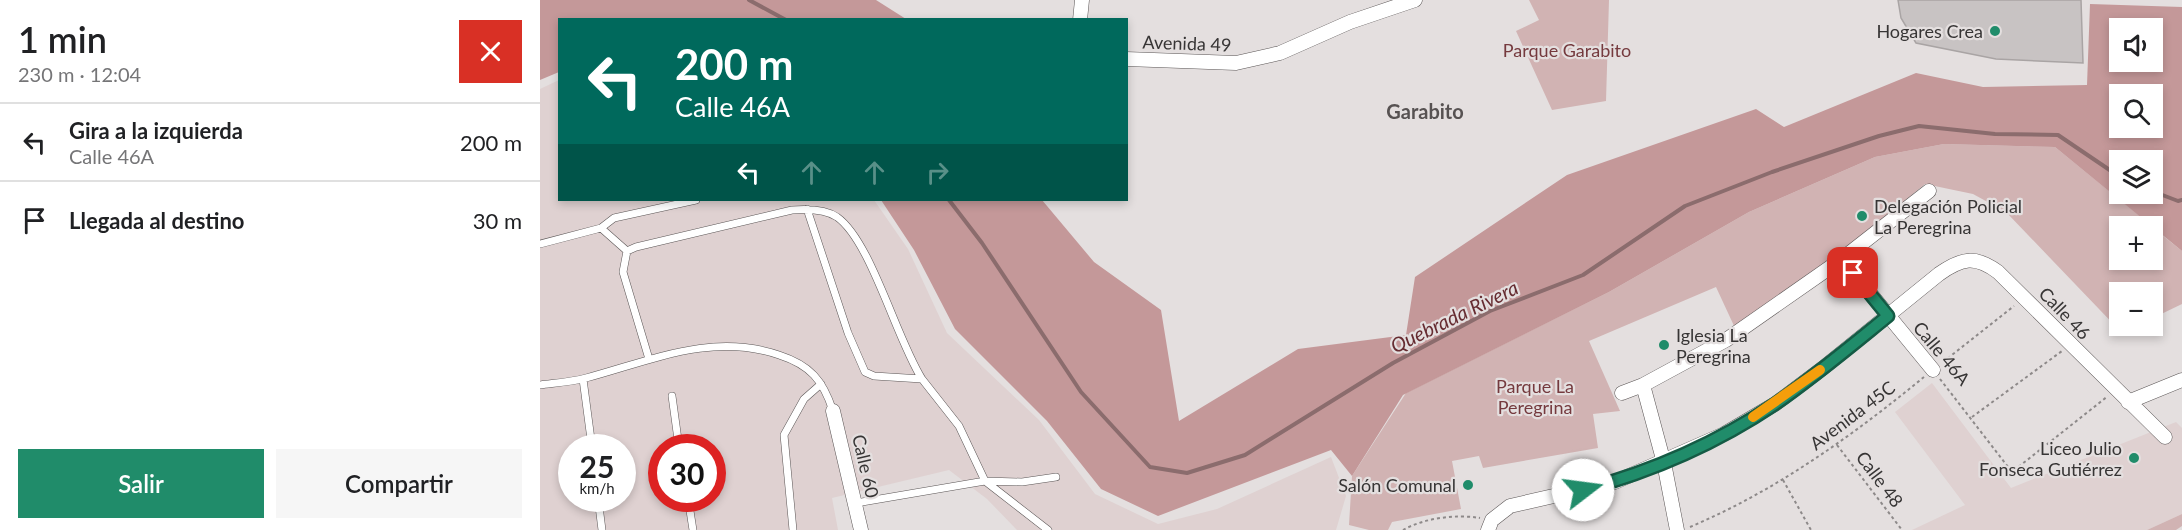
<!DOCTYPE html>
<html lang="es">
<meta charset="utf-8">
<style>
:root{--surface:#fff;--page:#f6f6f6;--text:#202124;--muted:#757577;--line:#e0e0e0;--accent:#208c6a}
body{margin:0;font-family:Lato,sans-serif;background:var(--page);color:var(--text);height:100vh;display:flex;flex-direction:column;font-size:22px;white-space:nowrap}
*{box-sizing:border-box;margin:0}
p{font-size:20px;color:var(--muted)}
.icon{flex:none;width:33px;height:33px;fill:none;stroke:currentColor;stroke-width:2;stroke-linecap:round;stroke-linejoin:round}
.map{position:relative;flex:1;overflow:hidden}
.panel{display:flex;flex-direction:column;background:var(--surface);width:540px}
.panel>*{flex:none}
.hud{position:absolute;left:18px;top:18px;width:570px;height:183px;border-radius:0px;box-shadow:0 3px 9px #0003;background:#00695c;color:#fff;overflow:hidden}
.buttons{position:absolute;left:1569px;top:18px;display:grid;gap:12px}
.buttons a{display:grid;place-items:center;width:54px;height:54px;border-radius:0px;background:var(--surface);box-shadow:0 3px 9px #0003;font-size:30px}
.speed{position:absolute;left:18px;top:434px;display:flex;gap:12px;font-size:30px;font-weight:700;text-align:center}
.speed>*{display:grid;place-content:center;width:78px;height:78px;border-radius:50%;background:var(--surface);box-shadow:0 3px 9px #0003;line-height:1}
.speed small{font-size:15px;font-weight:400}
.speed .limit{border:9px solid #d22;background:#fff;color:#111}
.pin{position:absolute;display:grid;place-items:center;width:51px;height:51px;color:#fff;margin:-26px;border-radius:12px;box-shadow:0 3px 9px #0006}
.me{position:absolute;width:66px;margin:-33px;rotate:75deg;stroke-linejoin:round;filter:drop-shadow(0 0 4px #0008)}
.turn{display:flex;align-items:center;gap:21px;height:126px;padding:0 18px;font-size:27px}
.turn .icon{width:78px;height:78px;stroke-width:2.5}
.turn b{display:block;font-size:42px;line-height:51px}
.lanes{display:flex;align-items:center;height:57px;padding:0 18px;background:#0003;justify-content:center;gap:30px;direction:ltr}
.lanes .off{opacity:.35}
.round{display:grid;place-items:center;flex:none;width:63px;height:63px;border-radius:0px;background:var(--page)}
.overview{display:flex;align-items:center;justify-content:space-between;height:102px;padding:0 18px}
h1{font-size:36px;font-weight:600;line-height:45px}
.action{display:flex;gap:12px;margin-top:auto;padding:12px 18px}
.action a{flex:1;height:69px;border-radius:0px;background:var(--accent);color:#fff;font-size:24px;font-weight:600;line-height:69px;text-align:center}
.action a+a{background:var(--page);color:var(--text)}
ul{padding:0;list-style:none}
li{display:flex;align-items:center;gap:18px;height:78px;padding:0 18px;border-top:2px solid var(--line)}
li div{flex:1}
li b{display:block;font-size:22px}
li em{font-style:normal}
main{display:flex;flex:1;min-height:0}
.map>svg:first-child{display:block}
.built{fill:#dfd1d1;fill-rule:evenodd}
.green{fill:#d1b3b3}
.forest{fill:#c49899;fill-rule:evenodd}
.lines{fill:none;stroke-linecap:round;stroke-linejoin:round}
.stream{stroke:#8b6c6d;stroke-width:4}
.building{fill:#c8c3c3;stroke:#a9a4a4;stroke-width:1.5}
.service-casing{stroke:#5b5656;stroke-width:8}
.minor-casing{stroke:#5b5656;stroke-width:15}
.path{stroke:#8d8989;stroke-width:2;stroke-dasharray:3 3;stroke-linecap:butt}
.service{stroke:#fff;stroke-width:7}
.minor{stroke:#fff;stroke-width:14}
.route-casing{stroke:#155b45;stroke-width:15}
.route{stroke:#208c6a;stroke-width:10}
.slow{stroke:#f59e0b;stroke-width:10}
.poi-dot{fill:#208c6a;stroke:#e4dfdf;stroke-width:2}
.labels{text-anchor:middle;dominant-baseline:central;stroke-width:4.5;stroke-linejoin:round;paint-order:stroke}
.poi-label{font-size:18px;fill:#373535;stroke:#e4dfdf;text-anchor:end}
.street-label{font-size:18px;fill:#373535;stroke:#e4dfdf}
.park-label{font-size:18px;fill:#753a3e;stroke:#e4dfdf}
.neighbourhood-label{font-size:20px;font-weight:bold;fill:#575252;stroke:#e4dfdf}
.water-label{font-size:20px;font-style:italic;fill:#662c31;stroke:#e4dfdf}
</style>
<main>
<section class="panel">
<div class="overview"><div><h1>1 min</h1><p>230 m · 12:04</p></div><a class="round" style="background:#d93025;color:#fff"><svg class="icon" aria-label="close" viewBox="0 0 24 24"><path d="M6 6l12 12M18 6L6 18"/></svg></a></div>
<ul>
<li><svg class="icon" aria-label="left" viewBox="0 0 24 24"><path d="M17 20v-9H6M10 6l-5 5 5 5"/></svg><div><b>Gira a la izquierda</b><p>Calle 46A</p></div><em>200 m</em></li>
<li><svg class="icon" aria-label="arrive" viewBox="0 0 24 24"><path d="M6 21V4h12l-3 4 3 4H6"/></svg><div><b>Llegada al destino</b></div><em>30 m</em></li>
</ul>
<div class="action"><a>Salir</a><a>Compartir</a></div>
</section>
<div class="map">
<svg width="1642" height="530" viewBox="0 0 1642 530">
<rect width="100%" height="100%" fill="#e4dfdf"/>
<!-- built -->
<path class="built" d="M19,80l1,120h314l34,49 39,84 92,87 56,74 63,30 59,-15 114,-52 15,39 -10,34h-319l-30,-31 -38,-29 -117,28 6,32h-298v-441zM32,447h50v51h-50zM122,447h50v51h-50z
M1392,383l79,105 165,-66 6,6v86l-35,16h-235l53,-25 -70,-93z"/>
<!-- green -->
<path class="green" d="M989,0h80l-3,101 -54,9 -36,-79 23,-11z
M1404,144l111,3 97,79h-32v34h32v-33l30,24v53l-29,14 -1,-26h-32v34h18l-16,7 -116,-121 -33,-18 -48,-10 -77,64 -113,80 -19,-41 -127,54 31,70 -27,3 5,34 -115,20 -4,-12 -27,5 9,48 -69,13 -4,8h-19l-20,-5 3,-49 54,-83 203,-101 140,-80 126,-55z
M1642,514v12l-6,4h-29z"/>
<!-- forest -->
<path class="forest" d="M0,0h336l30,19 -346,1 -1,52 -19,8z
M1550,4l92,3v244l-127,-104 -111,-3 -69,13 -126,55 -140,80 -206,103 -51,81 -21,-26 -173,66 -57,-27 -54,-68 -92,-92 -41,-79 -33,-50h161l52,62 67,48 18,111 119,-72 108,-14 9,-58 152,-102 189,-66 28,18 132,-54 67,14 104,-2zM1580,28h32v34h-32zM1580,94h32v34h-32zM1580,160h32v34h-32z"/>
<g class="lines">
<!-- stream -->
<path class="stream" d="M209,0l37,20
M1612,191l26,10 4,-1
M409,200l33,43 99,149 69,75 37,6 58,-18 148,-92 97,-52 93,-36 102,-69 87,-34 107,-36 40,-10 76,8 63,1 62,42"/>
</g>
<!-- building -->
<path class="building" d="M1358,0h183l2,63 -87,-4 -80,-16 -15,-25z"/>
<g class="lines">
<defs>
<path id="service" d="M267,209l41,124 17,39 9,4 48,3 37,47 26,55 63,49
M0,244l61,-16
M87,251l9,-4 156,-37c13,-1 33,-1 45,7 34,24 59,121 85,162
M109,359l-26,-87 4,-21 -26,-23 13,-10 82,-18
M43,379l9,68
M0,385c15,-2 31,-3 46,-7 64,-17 126,-46 193,-23 31,10 44,25 54,56
M132,396l7,51
M58,498l4,32
M148,498l5,32
M316,503l129,-22 37,1 34,-5
M253,530l-9,-95 20,-36 17,-15"/>
<path id="minor" d="M540,20l2,-20
M586,59l110,4 44,-10 70,-31 65,-22
M1302,259l91,111
M1103,385l83,-45 116,-81 87,-68
M1082,393l21,-8 21,78 13,67
M1588,402l54,-22
M293,411l28,119
M948,530l4,-10 18,-14 105,-24 109,-48 51,-30 48,-36 116,-94c23,-16 36,-19 59,-2l167,165"/>
</defs>
<!-- service casing -->
<use href="#service" class="service-casing"/>
<!-- minor casing -->
<use href="#minor" class="minor-casing"/>
<!-- path -->
<path class="path" d="M1403,362l71,-56
M1400,379l72,93 96,-76
M1432,417l90,-66
M1297,445l65,85
M1243,480l28,50
M1150,527c87,-37 162,-91 234,-150
M863,530c21,-12 53,-16 77,-12"/>
<!-- service -->
<use href="#service" class="service"/>
<!-- minor -->
<use href="#minor" class="minor"/>
</g>
<g class="lines">
<defs>
<path id="route" d="M1043,490c67,-18 134,-47 192,-86 39,-27 76,-58 113,-88l-35,-43"/>
</defs>
<!-- route casing -->
<use href="#route" class="route-casing"/>
<!-- route -->
<use href="#route" class="route"/>
<!-- slow -->
<path class="slow" d="M1213,417l67,-47"/>
</g>
<!-- markers -->
<g class="poi-dot">
<circle cx="1455" cy="31" r="6"/>
<circle cx="1322" cy="216" r="6"/>
<circle cx="1124" cy="345" r="6"/>
<circle cx="1594" cy="458" r="6"/>
<circle cx="928" cy="485" r="6"/>
</g>
<g class="labels">
<!-- poi labels -->
<g class="poi-label">
<text x="1443" y="31">Hogares Crea</text>
<text x="1334" y="206" text-anchor="start">Delegación Policial<tspan x="1334" dy="21">La Peregrina</tspan></text>
<text x="1136" y="335" text-anchor="start">Iglesia La<tspan x="1136" dy="21">Peregrina</tspan></text>
<text x="1582" y="448">Liceo Julio<tspan x="1582" dy="21">Fonseca Gutiérrez</tspan></text>
<text x="916" y="485">Salón Comunal</text>
</g>
<!-- street labels -->
<g class="street-label">
<text transform="translate(647 43) rotate(2)">Avenida 49</text>
<text transform="translate(1525 313) rotate(46)">Calle 46</text>
<text transform="translate(1402 353) rotate(50)">Calle 46A</text>
<text transform="translate(1312 415) rotate(-37)">Avenida 45C</text>
<text transform="translate(326 466) rotate(77)">Calle 60</text>
<text transform="translate(1340 479) rotate(53)">Calle 48</text>
</g>
<!-- park labels -->
<g class="park-label">
<text x="1027" y="50">Parque Garabito</text>
<text x="995" y="386">Parque La<tspan x="995" dy="21">Peregrina</tspan></text>
</g>
<!-- neighbourhood labels -->
<g class="neighbourhood-label">
<text x="885" y="111">Garabito</text>
</g>
<!-- water labels -->
<g class="water-label">
<text transform="translate(914 316) rotate(-26)">Quebrada Rivera</text>
</g>
</g>
</svg>
<div class="buttons">
<a><svg class="icon" aria-label="sound" viewBox="0 0 24 24"><path d="M4 9h4l5-4v14l-5-4H4zM17 9q2 3 0 6"/></svg></a>
<a><svg class="icon" aria-label="search" viewBox="0 0 24 24"><circle cx="10" cy="10" r="6"/><path d="M15 15l6 6"/></svg></a>
<a><svg class="icon" aria-label="layers" viewBox="0 0 24 24"><path d="M12 4l9 5-9 5-9-5zM3 14l9 5 9-5"/></svg></a>
<a>+</a>
<a>−</a>
</div>
<div class="speed"><div>25<small>km/h</small></div><div class="limit">30</div></div>
<div class="pin" style="left:1313px;top:273px;background:#d93025"><svg class="icon" aria-label="arrive" viewBox="0 0 24 24"><path d="M6 21V4h12l-3 4 3 4H6"/></svg></div>
<svg class="me" style="left:1043px;top:490px" viewBox="-20 -20 40 40"><circle r="19" fill="#fff"/><path d="M0-13L10 11 0 6-10 11z" fill="#208c6a"/></svg>
<div class="hud">
<div class="turn"><svg class="icon" aria-label="left" viewBox="0 0 24 24"><path d="M17 20v-9H6M10 6l-5 5 5 5"/></svg><div><b>200 m</b>Calle 46A</div></div>
<div class="lanes"><svg class="icon" aria-label="left" viewBox="0 0 24 24"><path d="M17 20v-9H6M10 6l-5 5 5 5"/></svg><svg class="icon off" aria-label="ahead" viewBox="0 0 24 24"><path d="M12 20V5M6 11l6-6 6 6"/></svg><svg class="icon off" aria-label="ahead" viewBox="0 0 24 24"><path d="M12 20V5M6 11l6-6 6 6"/></svg><svg class="icon off" aria-label="right" viewBox="0 0 24 24"><path d="M7 20v-9h11M14 6l5 5-5 5"/></svg></div>
</div>
</div>
</main>
